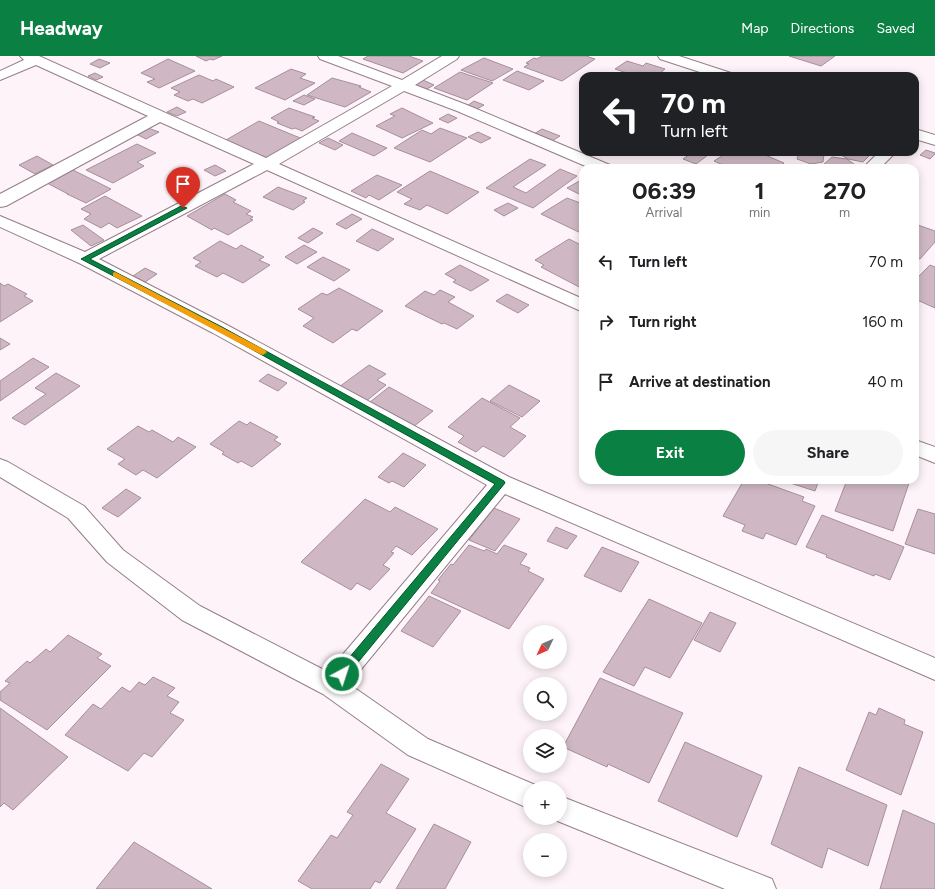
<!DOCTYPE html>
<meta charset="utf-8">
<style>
:root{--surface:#fff;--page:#f6f6f6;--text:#202124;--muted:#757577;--accent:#0b8043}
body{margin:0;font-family:Figtree,sans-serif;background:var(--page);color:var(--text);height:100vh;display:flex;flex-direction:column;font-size:15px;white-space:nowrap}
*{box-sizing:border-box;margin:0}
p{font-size:13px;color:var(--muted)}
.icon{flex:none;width:22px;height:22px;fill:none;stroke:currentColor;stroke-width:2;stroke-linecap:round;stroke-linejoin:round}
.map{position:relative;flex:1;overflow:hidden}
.side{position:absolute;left:579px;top:108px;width:340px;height:320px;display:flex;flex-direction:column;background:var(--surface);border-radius:12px;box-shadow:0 2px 10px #0003}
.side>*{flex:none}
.hud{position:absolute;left:579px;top:16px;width:340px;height:84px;border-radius:12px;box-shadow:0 2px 10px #0003;background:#202124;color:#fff;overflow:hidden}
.needle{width:26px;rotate:226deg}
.buttons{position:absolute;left:523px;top:569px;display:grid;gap:8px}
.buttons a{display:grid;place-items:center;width:44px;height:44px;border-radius:50%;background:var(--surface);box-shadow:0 2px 10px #0003;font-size:20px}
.pin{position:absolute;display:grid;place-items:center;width:34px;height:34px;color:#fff;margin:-41px -17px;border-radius:50% 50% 50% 0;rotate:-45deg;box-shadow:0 0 4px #0007}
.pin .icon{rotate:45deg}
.me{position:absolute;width:44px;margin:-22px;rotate:40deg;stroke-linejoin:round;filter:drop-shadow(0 0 3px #0008)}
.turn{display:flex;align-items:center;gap:14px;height:84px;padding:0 16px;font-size:18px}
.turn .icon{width:52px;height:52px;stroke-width:2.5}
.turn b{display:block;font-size:28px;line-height:34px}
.eta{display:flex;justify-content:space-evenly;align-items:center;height:68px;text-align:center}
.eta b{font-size:24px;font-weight:700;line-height:28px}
.action{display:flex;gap:8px;margin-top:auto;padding:8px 16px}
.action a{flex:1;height:46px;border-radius:24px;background:var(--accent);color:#fff;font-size:16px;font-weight:700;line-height:46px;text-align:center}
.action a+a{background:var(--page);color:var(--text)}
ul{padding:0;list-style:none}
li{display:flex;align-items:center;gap:12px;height:60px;padding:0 16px}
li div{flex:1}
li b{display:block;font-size:15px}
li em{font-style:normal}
header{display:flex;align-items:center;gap:24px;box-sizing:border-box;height:56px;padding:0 20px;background:var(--accent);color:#fff}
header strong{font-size:19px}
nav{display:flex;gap:22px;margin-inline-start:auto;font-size:14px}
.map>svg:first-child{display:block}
.building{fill:#cfb8c4;stroke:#a68f9a}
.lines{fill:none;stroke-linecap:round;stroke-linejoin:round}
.minor-casing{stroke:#947e89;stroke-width:2}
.minor{fill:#fff;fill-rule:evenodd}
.route{fill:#0b8043;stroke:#07532c}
.slow{fill:#f59e0b}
</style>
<header>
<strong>Headway</strong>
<nav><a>Map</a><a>Directions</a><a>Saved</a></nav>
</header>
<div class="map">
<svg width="935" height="833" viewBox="0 0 935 833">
<rect width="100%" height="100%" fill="#fdf3f8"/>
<!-- building -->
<path class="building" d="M196,0h26l-9,4 -3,-1 -4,2z
M368,0h41l14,5 -20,12 -40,-14z
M542,0h44l9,3 -33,22 -38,-14 5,-3 -3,-1 8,-5 3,1z
M789,0h46l-14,10z
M484,2l29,11 -21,12 -31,-11z
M99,3l11,4 -10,5 -10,-4z
M168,3l27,12 -36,17 -12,-6 8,-3 -14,-6z
M627,5l16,5 3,-3 19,6 -8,7h-21l-21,-7z
M291,13l15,5 -6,4 15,5 -30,17 -30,-12z
M517,15l27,10 -15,9 -26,-10z
M460,16l33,11 -26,17 -33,-12z
M95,17l8,4 -7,3 -8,-4z
M199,19l14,6 3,-2 18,8 -32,16 -9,-4 -5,2 -14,-6 6,-3 -9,-4z
M332,22l29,8 -2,1 12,5 -26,15 -38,-12z
M423,24l11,5 -9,5 -11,-4z
M304,39l11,4 -11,6 -11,-4z
M474,45l10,4 -7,4 -10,-3z
M177,51l9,5 -9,4 -10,-4z
M289,52l26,9 -3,1 7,3 -17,10 -7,-3 -3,1 -15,-6 2,-1 -8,-4z
M402,52l31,15 -31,15 -26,-12 19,-10 -5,-2z
M448,58l9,4 -9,5 -9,-4z
M259,65l46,19 -32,20 -33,-12 2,-1 -16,-7z
M148,72l11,4 -13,7 -10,-5z
M440,72l27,10 -37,24 -36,-14 28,-18 9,4z
M542,73l18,7 -8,5 -18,-7z
M478,76l13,6 -10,5 -13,-6z
M352,77l35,15 -13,8 -35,-15z
M328,82l15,7 -8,5 -16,-7z
M137,88l19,9 -19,9 7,4 -31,17 -27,-13z
M926,94l9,3v1l-5,5 -10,-4z
M686,96h26l-16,12 -13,-5 7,-5z
M728,96h30l26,11 -8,5h-46l-16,-7z
M799,96h20l5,2 -1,8 -12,2 -14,-5z
M836,96h28l6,3 -7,7 -15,-3z
M37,100l16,9 -18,9 -16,-9z
M832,101l15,2 11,8 -29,1 -6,-3z
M530,103l16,6 -33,22 13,6 34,-24 17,7 -44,32 -47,-20z
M215,109l11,6 -11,5 -11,-6z
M73,114l38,19 -25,14 -19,-9h1l-21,-11z
M430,115l49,21 -32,22 -20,-9 -7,5 -16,-6 8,-5 -15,-7z
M377,119l25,10 -23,15 -10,-5 -3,3 -15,-7z
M583,123v17l-16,-8z
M278,131l29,11 -4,3 2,1 -12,8 -30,-13z
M225,138l11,6 -3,2 18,9 -5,3 7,3 -3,2 3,1 -25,15 -14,-7 -2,2 -25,-14z
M105,140l37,20 -25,12 -8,-5 -8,5 -17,-9 7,-5 -10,-5z
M567,142l16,6v30l-42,-20z
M508,147l10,5 -14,8 -10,-6z
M352,158l10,5 -16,10 -10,-5z
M915,168l20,7v11l-15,17 -5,-2z
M83,169l21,15 -13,6 -20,-16z
M313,172l10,5 -15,10 -10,-5z
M372,173l22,10 -16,12 -22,-10z
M569,183l14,7v43l-42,-22 3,-2 -9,-5z
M220,185l16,8 5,-4 23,12 -5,3 11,5 -27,18 -20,-10 -6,4 -22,-11 6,-4 -8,-4z
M304,189l13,7 -20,12 -12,-7z
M323,201l27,13 -16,11 -27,-14z
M460,209l29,15 -18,11 -18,-9 3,-2 -11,-6z
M930,209l5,2v41l-20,-9v-19z
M145,212l12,6 -12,8 -12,-6z
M0,227l4,3 4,-2 19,10 -3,2 9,5 -33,21z
M339,232l44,23 -26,20 -5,-2 -19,14 -30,-17 11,-8 -16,-9 24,-16 5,2z
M440,234l15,7 -7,5 26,14 -17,13 -13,-6 -2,1 -37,-18 20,-15 9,4z
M507,238l22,11 -11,8 -22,-12z
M0,282l10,6 -10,6z
M33,302l16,9 -49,34v-20z
M369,309l17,9 -9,6 9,5 -21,17 -26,-15z
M56,317l24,13 -55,39 -13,-7 34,-24 -11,-6z
M268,318l19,9 -9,8 -19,-10z
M509,329l31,16 -18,16 -32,-16z
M389,331l44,24 -20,16 -43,-25z
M482,342l38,20 -10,9 16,9 -22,21 -21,-11 -7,6 -18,-10 6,-6 -16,-9z
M239,365l8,4 3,-3 28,15 -4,3 7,4 -29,23 -11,-6 -3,2 -16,-9 2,-2 -14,-8z
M138,370l11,6 3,-2 21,12 5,-5 18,10 -39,31 -14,-8 -7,5 -18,-11 7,-5 -18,-10z
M403,397l23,12 -22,22 -12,-6 -3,2 -11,-6z
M744,424h13l47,17 -2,4 13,5 -19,39 -30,-12 -3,6 -21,-8 3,-6 -22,-9z
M781,424h38l-4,11z
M847,424h63l-17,51 -58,-20z
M126,433l15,9 -23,19 -16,-9z
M365,443l25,13 5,-5 43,22 -26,26 -16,-9 -5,6 3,1 -11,12 7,4 -20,21 -13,-7 -6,7 -50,-28z
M494,452l26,11 -25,32 -26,-11z
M918,453l17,5v40l-30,-10z
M822,459l82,32 -14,33 -15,-6 -1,2 -48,-19 1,-2 -21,-8z
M556,471l21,9 -10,13 -20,-8z
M469,489l15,6 2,-2 11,5 7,-9 23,9 -7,10 10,4 -2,3 16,8 -35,50 -78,-36 9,-12 -2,-1 13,-16 2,1z
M602,491l37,15 -18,30 -37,-16z
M429,540l32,15 -28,36 -32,-16z
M649,543l53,24 -32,55 -25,-11 -11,19 -31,-14z
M710,556l26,11 -16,29 -26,-12z
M68,579l34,19 -5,4 14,8 -64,64 -47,-30v-8l10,-9 -5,-2 22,-20 3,2 16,-14 4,3z
M153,621l22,11 -8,8 12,6 -9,11 14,7 -32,37 -8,-4 -16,18 -63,-36 28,-31 8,5 21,-22 8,5 9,-10 6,3z
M600,622l83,35 -34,70 -41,-19 -1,3 -44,-20z
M0,652l68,49 -55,53 -9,-7 -4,4z
M879,652l26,12 -1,4 19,8 -22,63 -55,-25 23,-58 7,3z
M685,686l77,34 -25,61 -79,-36z
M381,708l28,15 -23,34 30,16 -36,54 -5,-2 -5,8h-58l-14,-8 33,-46 6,3 16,-23 -6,-3z
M799,711l88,38 -19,61 -40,-18 -6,20 -51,-24z
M903,754l32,14v65h-55z
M434,768l37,18 -26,47h-49z
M134,786l78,47h-116z"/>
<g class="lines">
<defs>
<path id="minor" d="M20,0h19l227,102 126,-72 -72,-27 -2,-3h20l64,24 40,-24h17l-2,3 -42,26 52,20 143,60 2,3h-22l-133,-57 -53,-20 -125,73 304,135v13l-316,-142 -168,89 128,66 282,152 426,181v22l-430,-186 -156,190 79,55 112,48 -10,1v21l-122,-54 -85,-61 -141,-74 -75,-58 -39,-44 -68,-41v-18l8,3 76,44 39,44 77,56 128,66 159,-187 -274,-152 -134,-70 -79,-36v-11l85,36 169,-88 -94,-42 -154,84 -6,1v-13l148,-78 -112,-51 -36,15v-9l24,-11z
M658,0h21l52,17 2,3h-21l-52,-17z
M915,73l20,6v10l-20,-6z
M879,96h17l-16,16h-17z
M915,384l20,7v16l-20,-8z
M560,740l212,83 4,10h-51l-175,-71h10z"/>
</defs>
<!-- minor casing -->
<use href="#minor" class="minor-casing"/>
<!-- minor -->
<use href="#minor" class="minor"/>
</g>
<!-- route -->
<path class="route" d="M181,150l6,2 -97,51 132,68 282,154 1,2 -159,194 -4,2 -4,-2 -1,-3 1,-3 157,-187 -278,-154 -136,-71z"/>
<!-- slow -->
<path class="slow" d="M115,216l150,78 2,2 -4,3 -3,-1 -147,-78v-3z"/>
</svg>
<div class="buttons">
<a><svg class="needle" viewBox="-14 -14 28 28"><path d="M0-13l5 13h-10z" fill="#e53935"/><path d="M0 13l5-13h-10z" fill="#757577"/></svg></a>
<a><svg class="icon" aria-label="search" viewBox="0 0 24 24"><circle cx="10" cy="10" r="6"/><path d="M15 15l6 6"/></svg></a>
<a><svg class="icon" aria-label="layers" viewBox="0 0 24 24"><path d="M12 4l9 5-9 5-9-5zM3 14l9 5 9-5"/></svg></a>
<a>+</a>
<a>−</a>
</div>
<div class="pin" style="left:183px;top:152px;background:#d93025"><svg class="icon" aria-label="arrive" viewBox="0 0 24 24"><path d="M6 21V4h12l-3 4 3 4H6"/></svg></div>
<svg class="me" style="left:342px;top:618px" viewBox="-20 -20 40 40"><circle r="17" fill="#0b8043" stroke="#fff" stroke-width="3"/><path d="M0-11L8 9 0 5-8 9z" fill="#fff"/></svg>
<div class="hud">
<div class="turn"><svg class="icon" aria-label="left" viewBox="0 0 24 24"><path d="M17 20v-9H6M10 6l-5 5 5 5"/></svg><div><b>70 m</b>Turn left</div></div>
</div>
<section class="side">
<div class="eta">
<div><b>06:39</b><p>Arrival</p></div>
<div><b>1</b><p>min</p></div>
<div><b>270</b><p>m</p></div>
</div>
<ul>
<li><svg class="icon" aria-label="left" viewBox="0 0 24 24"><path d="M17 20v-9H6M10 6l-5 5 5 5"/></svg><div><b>Turn left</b></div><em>70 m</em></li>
<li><svg class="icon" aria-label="right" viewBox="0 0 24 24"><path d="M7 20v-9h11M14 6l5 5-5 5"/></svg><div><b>Turn right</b></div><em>160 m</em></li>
<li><svg class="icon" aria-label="arrive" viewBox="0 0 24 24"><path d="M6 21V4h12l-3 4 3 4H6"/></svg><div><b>Arrive at destination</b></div><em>40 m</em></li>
</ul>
<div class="action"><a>Exit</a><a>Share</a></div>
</section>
</div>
